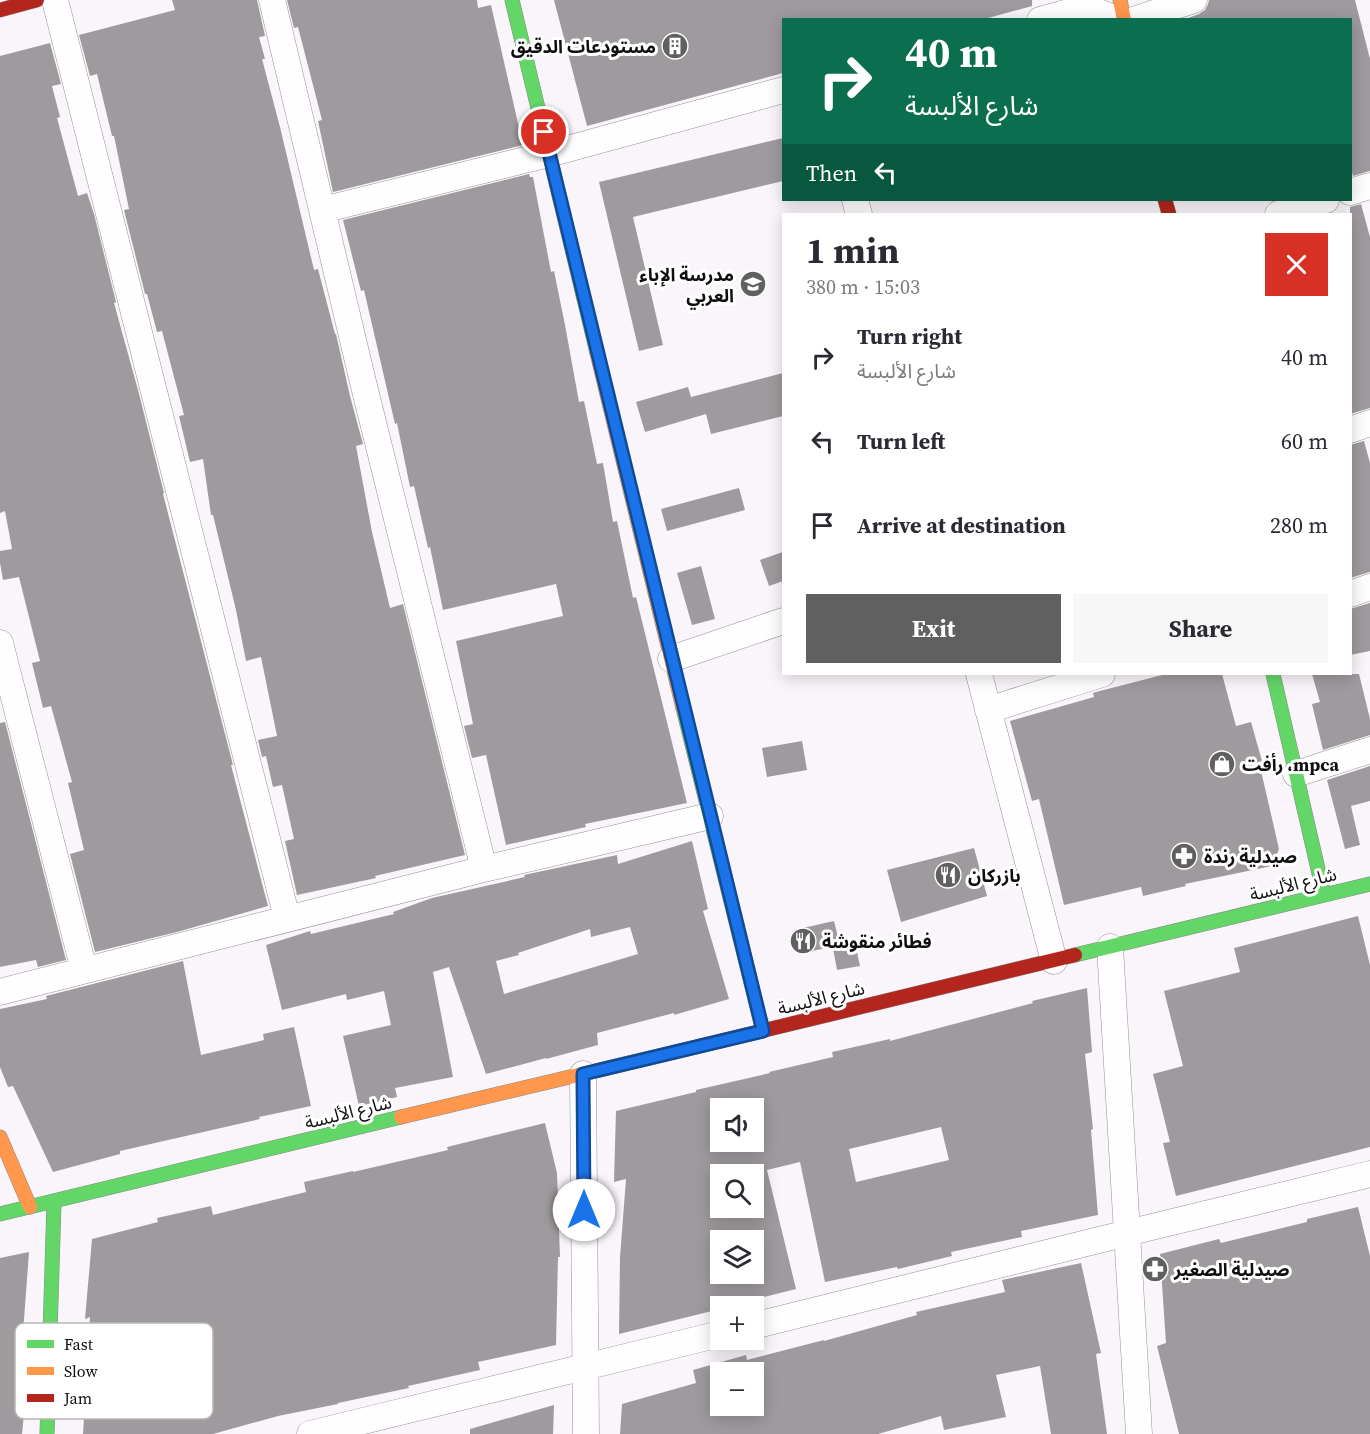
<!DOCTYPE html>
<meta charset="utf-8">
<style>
:root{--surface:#fff;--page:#f7f7f7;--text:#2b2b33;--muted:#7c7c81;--accent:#616061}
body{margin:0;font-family:"Source Serif 4","Noto Sans Arabic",serif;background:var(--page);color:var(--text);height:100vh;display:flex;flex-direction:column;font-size:22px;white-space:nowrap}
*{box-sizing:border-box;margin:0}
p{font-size:20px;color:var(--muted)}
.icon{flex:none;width:33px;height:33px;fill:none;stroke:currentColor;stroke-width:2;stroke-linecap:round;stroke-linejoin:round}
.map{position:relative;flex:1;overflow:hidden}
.details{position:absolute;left:782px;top:213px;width:570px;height:462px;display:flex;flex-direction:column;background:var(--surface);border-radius:0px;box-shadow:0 3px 15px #0003}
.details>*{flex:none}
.top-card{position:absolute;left:782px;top:18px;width:570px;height:183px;border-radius:0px;box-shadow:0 3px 15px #0003;background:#0b6e4f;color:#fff;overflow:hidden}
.tools{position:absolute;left:710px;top:1098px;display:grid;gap:12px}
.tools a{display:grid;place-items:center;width:54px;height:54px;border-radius:0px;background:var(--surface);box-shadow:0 3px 15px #0003;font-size:30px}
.pin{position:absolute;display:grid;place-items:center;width:51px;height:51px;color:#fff;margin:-26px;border:3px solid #fff;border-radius:50%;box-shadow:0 2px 6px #0007}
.me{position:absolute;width:66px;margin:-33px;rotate:0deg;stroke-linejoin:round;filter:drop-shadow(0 0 4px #0008)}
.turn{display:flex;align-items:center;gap:21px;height:126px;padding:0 24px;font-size:27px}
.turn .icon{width:78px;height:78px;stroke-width:2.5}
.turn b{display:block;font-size:42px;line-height:51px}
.then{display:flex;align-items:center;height:57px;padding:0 24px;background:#0003;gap:12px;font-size:22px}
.round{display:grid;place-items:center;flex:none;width:63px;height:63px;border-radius:0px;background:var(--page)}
.head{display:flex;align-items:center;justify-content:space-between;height:102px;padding:0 24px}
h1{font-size:36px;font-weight:700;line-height:45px}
.primary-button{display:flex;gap:12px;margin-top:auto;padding:12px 24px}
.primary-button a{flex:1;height:69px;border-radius:0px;background:var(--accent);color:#fff;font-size:24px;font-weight:700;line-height:69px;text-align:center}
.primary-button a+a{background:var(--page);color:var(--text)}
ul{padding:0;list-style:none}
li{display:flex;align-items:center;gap:18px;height:84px;padding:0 24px}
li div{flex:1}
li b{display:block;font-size:22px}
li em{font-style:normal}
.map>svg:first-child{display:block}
.building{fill:#9e9a9e;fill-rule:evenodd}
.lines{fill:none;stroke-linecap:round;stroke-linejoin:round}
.street-casing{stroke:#959395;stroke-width:27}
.fast-casing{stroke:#8b898b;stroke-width:15}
.slow-casing{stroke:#8b898b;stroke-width:15}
.jam-casing{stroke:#8b898b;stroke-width:15}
.street{stroke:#fefefe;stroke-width:26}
.fast{stroke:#63d668;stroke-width:14}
.slow{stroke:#ff974d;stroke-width:14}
.jam{stroke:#b3261e;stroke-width:14}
.route-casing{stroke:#114b97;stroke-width:15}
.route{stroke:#1a73e8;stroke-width:10}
.labels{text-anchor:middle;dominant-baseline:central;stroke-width:6;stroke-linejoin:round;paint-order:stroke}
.poi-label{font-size:18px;font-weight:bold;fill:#0f0f0f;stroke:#fff;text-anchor:start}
.street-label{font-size:18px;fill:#0f0f0f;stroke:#fff}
.key{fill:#fff;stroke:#b7b7b7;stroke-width:1.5}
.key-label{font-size:16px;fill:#0f0f0f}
</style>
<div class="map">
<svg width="1370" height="1434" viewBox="0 0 1370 1434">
<rect width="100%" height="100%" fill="#faf5fa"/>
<!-- building -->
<path class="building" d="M172,0h85l8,36 -6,1 6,22h-3l18,68 34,143 4,-1 17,65h1l14,62 13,48 -7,2 16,86 18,76 13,-4 62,251 -90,21 1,2 -79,17 -12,-54 9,-2 -12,-54 -9,2 -7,-31 -4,1 -4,-17 19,-4 -16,-79 -15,4 -10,-51 -23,-95h-2l-8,-56 -13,3 -11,-46 5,-1 -22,-84 -5,1 -10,-38h-2l-21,-84 5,-1 -15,-73h-2l-15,-62 -7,2 -11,-41 96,-25z
M287,0h190l1,8 13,-3 32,140 -190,47 -15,-71 4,-1 -24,-93 -4,1z
M554,0h478v6l-51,14h-198v53l-196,53z
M1209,0h146l15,59v112l-17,5 -3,-11v-145h-167l16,-6 6,-4 3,-6z
M50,43l11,41 -9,2 8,31 -3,1 21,78 9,-3 7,21 22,88 -2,1 24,87 26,103 -1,1 70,271h-2l37,141 -91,26 -82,20 -25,-98 14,-4 -16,-67 4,-1 -21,-76 -8,2 -11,-45 8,-2 -21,-84 -16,3 -3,-17v-12l12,-2 -7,-38 -5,2v-457z
M783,138v43l-150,36 30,128 -24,6 -40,-169z
M529,174l1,3h3l18,95 3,-1 11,54 14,77 5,-1 13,63 6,-1 10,59 4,-1 16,77 3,-1 51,206 -102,21 1,3 -80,18 -20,-90 -14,3 -8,-32 9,-2 -17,-83 107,-25 -7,-32 -113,26 -13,-63 -2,1 -14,-62 -4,1 -13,-64 -2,1 -31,-134 -3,1 -18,-71z
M1361,204l9,33v171l-20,6v-207z
M783,373v43l-72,18 -5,-20 -61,18 -9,-30 52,-15 3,10z
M1364,441l6,22v109l-20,6v-133z
M739,488l6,22 -78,21 -6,-22z
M783,552v29l-14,5 -9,-26z
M701,566l14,53 -23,6 -15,-52z
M1370,603v48l-20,4v-46z
M1166,674h56l14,52 15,-4 11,39 -3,1 20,87 -7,17 -87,18 1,2 -43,10 -2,-9 -77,18 -25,-106 -7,2 -22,-80 84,-24 -1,-4 3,-1z
M1312,674h47l11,45v16l-47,15 -11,-46 8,-2z
M5,722l61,238 -28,7 -2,-7 -36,7v-244z
M802,741l5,29 -40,7 -5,-29z
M1370,766v35l-19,5 9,39 -15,4 -18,-69z
M692,841l16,68 -5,2 26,88 -55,16v-2l-77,20 1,12 -52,14v-1l-60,16 -37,-107 -16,5 20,105 -58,11 2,9 -38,9 -16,-70 48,-11 -7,-34 -37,9 -1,-6 -64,16 -16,-65 44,-14 1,3 83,-20 -1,-2 39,-14 93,-21 -1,-2 93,-20 1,9zM630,927l8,27 -134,40 -8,-33 23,-6 -1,-2 72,-24 1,8z
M974,848l13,48 -86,26 -14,-52z
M1358,916l12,49v182l-194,49 -13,-53 7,-1 -17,-68 30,-8 -19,-75 76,-19 -6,-24z
M834,921l6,24 -41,9 -5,-24z
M855,943l5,23 -23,4 -4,-22z
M183,961l18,94 63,-15 -1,-6 31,-7 17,79 -52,11 1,2 -140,32v3l-67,18 -40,-86 -5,1 -8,-20v-58l47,-10 -1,-3z
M1087,988l5,64 -7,2 8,75 -2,1 7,85 -77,16 1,6 -71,15 1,4 -54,13 -1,-2 -72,15 -25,-120 -33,8 29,119 -64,16 -1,1h-11v3l-101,25 1,-77 6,-78 -12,3 2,-71 80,-19v-2l74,-17 -1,-1 64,-15 -1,-5 58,-13v2l143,-38 -1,-2zM720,1108h33v34h-33zM941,1127l8,33 -93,22 -7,-33zM720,1174h33v34h-33zM720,1240h33v34h-33z
M545,1123l12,50 3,84h-2l-2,88 -78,17 2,8 -72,16 1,2 -71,15v1l-60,12 -65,18h-130l7,-117 -5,2 7,-80 66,-17 -1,-4 54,-12 2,9 93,-23 -2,-10 49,-11v1l95,-22 -1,-3z
M1358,1207l12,49v178h-191l-22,-88 9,-3 -6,-89 59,-15 2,4 86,-21v-3z
M29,1252l-6,81 5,-1 -2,62 -4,40h-22v-176z
M1081,1263l20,90 -5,1 11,80h-56l-11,-68 -44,9 10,42 -62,13 -3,-14 -63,18h-258l2,-30 74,-21 -3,-13 53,-15 1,5 77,-20v1l93,-26 -1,-3 89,-20 -3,-12zM720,1372h33v34h-33z
M554,1405l-1,29h-83v-5z"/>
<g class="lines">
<defs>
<path id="street" d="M55,0l232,918
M272,0l91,382 121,487
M1040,20l47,-13 31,13
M1133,20l61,-20
M1350,192l20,-6
M855,200l4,14
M322,210l227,-56 234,-64
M1278,214l48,-14
M1350,430l20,-7
M1350,594l20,-7
M0,643l84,327
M671,659l112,-38
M979,674l75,287
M988,710l114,-36
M1296,774l74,-24
M1110,947l29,487
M0,992l484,-123 226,-53
M583,1074l3,360
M753,1326l374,-93 243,-59
M310,1434l410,-100"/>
<path id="fast" d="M512,0l85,353
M1273,674l51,221
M683,708l80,323
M1075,955l295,-71
M0,1214l401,-97
M47,1434l7,-232"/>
<path id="slow" d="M1120,0l4,20
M597,353l86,355
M401,1117l274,-65
M0,1137l30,70"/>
<path id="jam" d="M0,10l37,-10
M1165,200l4,14
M675,1052l400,-97"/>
</defs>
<!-- street casing -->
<use href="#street" class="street-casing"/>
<!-- fast casing -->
<use href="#fast" class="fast-casing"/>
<!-- slow casing -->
<use href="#slow" class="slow-casing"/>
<!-- jam casing -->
<use href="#jam" class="jam-casing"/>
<!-- street -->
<use href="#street" class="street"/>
<!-- fast -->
<use href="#fast" class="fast"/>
<!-- slow -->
<use href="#slow" class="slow"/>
<!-- jam -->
<use href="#jam" class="jam"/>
</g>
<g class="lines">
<defs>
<path id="route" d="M544,132l219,899 -180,43 1,136"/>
</defs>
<!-- route casing -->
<use href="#route" class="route-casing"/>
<!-- route -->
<use href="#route" class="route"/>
</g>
<!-- icons -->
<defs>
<symbol id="building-disc" viewBox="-11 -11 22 22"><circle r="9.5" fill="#616061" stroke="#fff"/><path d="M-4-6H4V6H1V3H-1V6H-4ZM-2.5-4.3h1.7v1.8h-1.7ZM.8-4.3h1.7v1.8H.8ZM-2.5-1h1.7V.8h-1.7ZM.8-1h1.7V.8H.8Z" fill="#fff"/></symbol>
<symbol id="school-disc" viewBox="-11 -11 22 22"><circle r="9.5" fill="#616061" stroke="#fff"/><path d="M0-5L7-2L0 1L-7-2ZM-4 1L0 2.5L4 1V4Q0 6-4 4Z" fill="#fff"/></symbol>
<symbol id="shop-disc" viewBox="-11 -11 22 22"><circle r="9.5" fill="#616061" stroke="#fff"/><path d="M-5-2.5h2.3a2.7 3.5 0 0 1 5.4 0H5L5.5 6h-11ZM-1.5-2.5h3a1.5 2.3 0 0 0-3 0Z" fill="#fff"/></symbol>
<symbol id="pharmacy-disc" viewBox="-11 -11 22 22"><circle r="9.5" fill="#616061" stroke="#fff"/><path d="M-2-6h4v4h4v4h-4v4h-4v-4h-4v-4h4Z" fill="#fff"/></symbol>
<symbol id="restaurant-disc" viewBox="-11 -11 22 22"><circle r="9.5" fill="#616061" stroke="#fff"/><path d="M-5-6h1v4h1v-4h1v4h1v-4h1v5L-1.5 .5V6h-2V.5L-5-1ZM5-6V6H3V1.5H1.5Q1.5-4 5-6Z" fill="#fff"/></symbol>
</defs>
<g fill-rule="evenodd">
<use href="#building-disc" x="660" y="31" width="30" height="30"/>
<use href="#school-disc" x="738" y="269" width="30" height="30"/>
<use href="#shop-disc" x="1207" y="749" width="30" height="30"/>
<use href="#pharmacy-disc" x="1169" y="841" width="30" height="30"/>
<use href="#restaurant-disc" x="933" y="860" width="30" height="30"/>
<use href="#restaurant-disc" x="788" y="926" width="30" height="30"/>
<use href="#pharmacy-disc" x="1140" y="1254" width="30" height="30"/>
</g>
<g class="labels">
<!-- poi labels -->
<g class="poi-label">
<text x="656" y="46" text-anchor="end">مستودعات الدقيق</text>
<text x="734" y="274" text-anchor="end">مدرسة الإباء<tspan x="734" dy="21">العربي</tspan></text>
<text x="1242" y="764">رأفت ،mpca</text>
<text x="1204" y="856">صيدلية رندة</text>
<text x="968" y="875">بازركان</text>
<text x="822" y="941">فطائر منقوشة</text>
<text x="1174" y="1269">صيدلية الصغير</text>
</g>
<!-- street labels -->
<g class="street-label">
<text transform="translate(1293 884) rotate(-14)">شارع الألبسة</text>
<text transform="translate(821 998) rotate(-14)">شارع الألبسة</text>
<text transform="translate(348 1112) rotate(-14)">شارع الألبسة</text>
</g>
</g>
<!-- legend -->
<rect x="15" y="1323" width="198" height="96" rx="9" class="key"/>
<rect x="27" y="1340" width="27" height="8" fill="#63d668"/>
<rect x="27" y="1367" width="27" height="8" fill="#ff974d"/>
<rect x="27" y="1394" width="27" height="8" fill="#b3261e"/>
<g class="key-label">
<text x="64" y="1350">Fast</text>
<text x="64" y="1377">Slow</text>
<text x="64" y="1404">Jam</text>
</g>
</svg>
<div class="tools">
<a><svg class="icon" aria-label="sound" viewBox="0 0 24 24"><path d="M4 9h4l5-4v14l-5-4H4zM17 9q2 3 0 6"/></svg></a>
<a><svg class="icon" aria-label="search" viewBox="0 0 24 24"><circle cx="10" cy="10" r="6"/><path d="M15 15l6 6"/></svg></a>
<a><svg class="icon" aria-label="layers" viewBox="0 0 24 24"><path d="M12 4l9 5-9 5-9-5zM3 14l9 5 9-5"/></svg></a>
<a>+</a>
<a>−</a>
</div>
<div class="pin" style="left:544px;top:132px;background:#d93025"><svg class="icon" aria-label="arrive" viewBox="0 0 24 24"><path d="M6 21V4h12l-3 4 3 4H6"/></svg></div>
<svg class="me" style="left:584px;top:1210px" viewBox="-20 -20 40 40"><circle r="19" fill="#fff"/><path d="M0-13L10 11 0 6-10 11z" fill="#1a73e8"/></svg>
<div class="top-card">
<div class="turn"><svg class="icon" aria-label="right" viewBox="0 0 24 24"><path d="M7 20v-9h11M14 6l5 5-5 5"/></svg><div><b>40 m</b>شارع الألبسة</div></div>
<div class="then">Then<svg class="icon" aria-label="left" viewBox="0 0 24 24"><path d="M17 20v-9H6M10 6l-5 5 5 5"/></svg></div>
</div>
<section class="details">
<div class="head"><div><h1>1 min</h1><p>380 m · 15:03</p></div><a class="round" style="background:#d93025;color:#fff"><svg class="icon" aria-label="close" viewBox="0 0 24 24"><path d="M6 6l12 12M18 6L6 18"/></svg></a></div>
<ul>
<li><svg class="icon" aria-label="right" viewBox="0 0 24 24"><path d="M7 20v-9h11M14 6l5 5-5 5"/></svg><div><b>Turn right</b><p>شارع الألبسة</p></div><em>40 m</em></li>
<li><svg class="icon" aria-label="left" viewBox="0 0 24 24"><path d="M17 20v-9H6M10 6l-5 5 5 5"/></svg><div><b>Turn left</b></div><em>60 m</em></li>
<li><svg class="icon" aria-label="arrive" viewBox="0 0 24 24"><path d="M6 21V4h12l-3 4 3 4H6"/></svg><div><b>Arrive at destination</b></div><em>280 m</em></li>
</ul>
<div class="primary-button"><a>Exit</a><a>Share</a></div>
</section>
</div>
